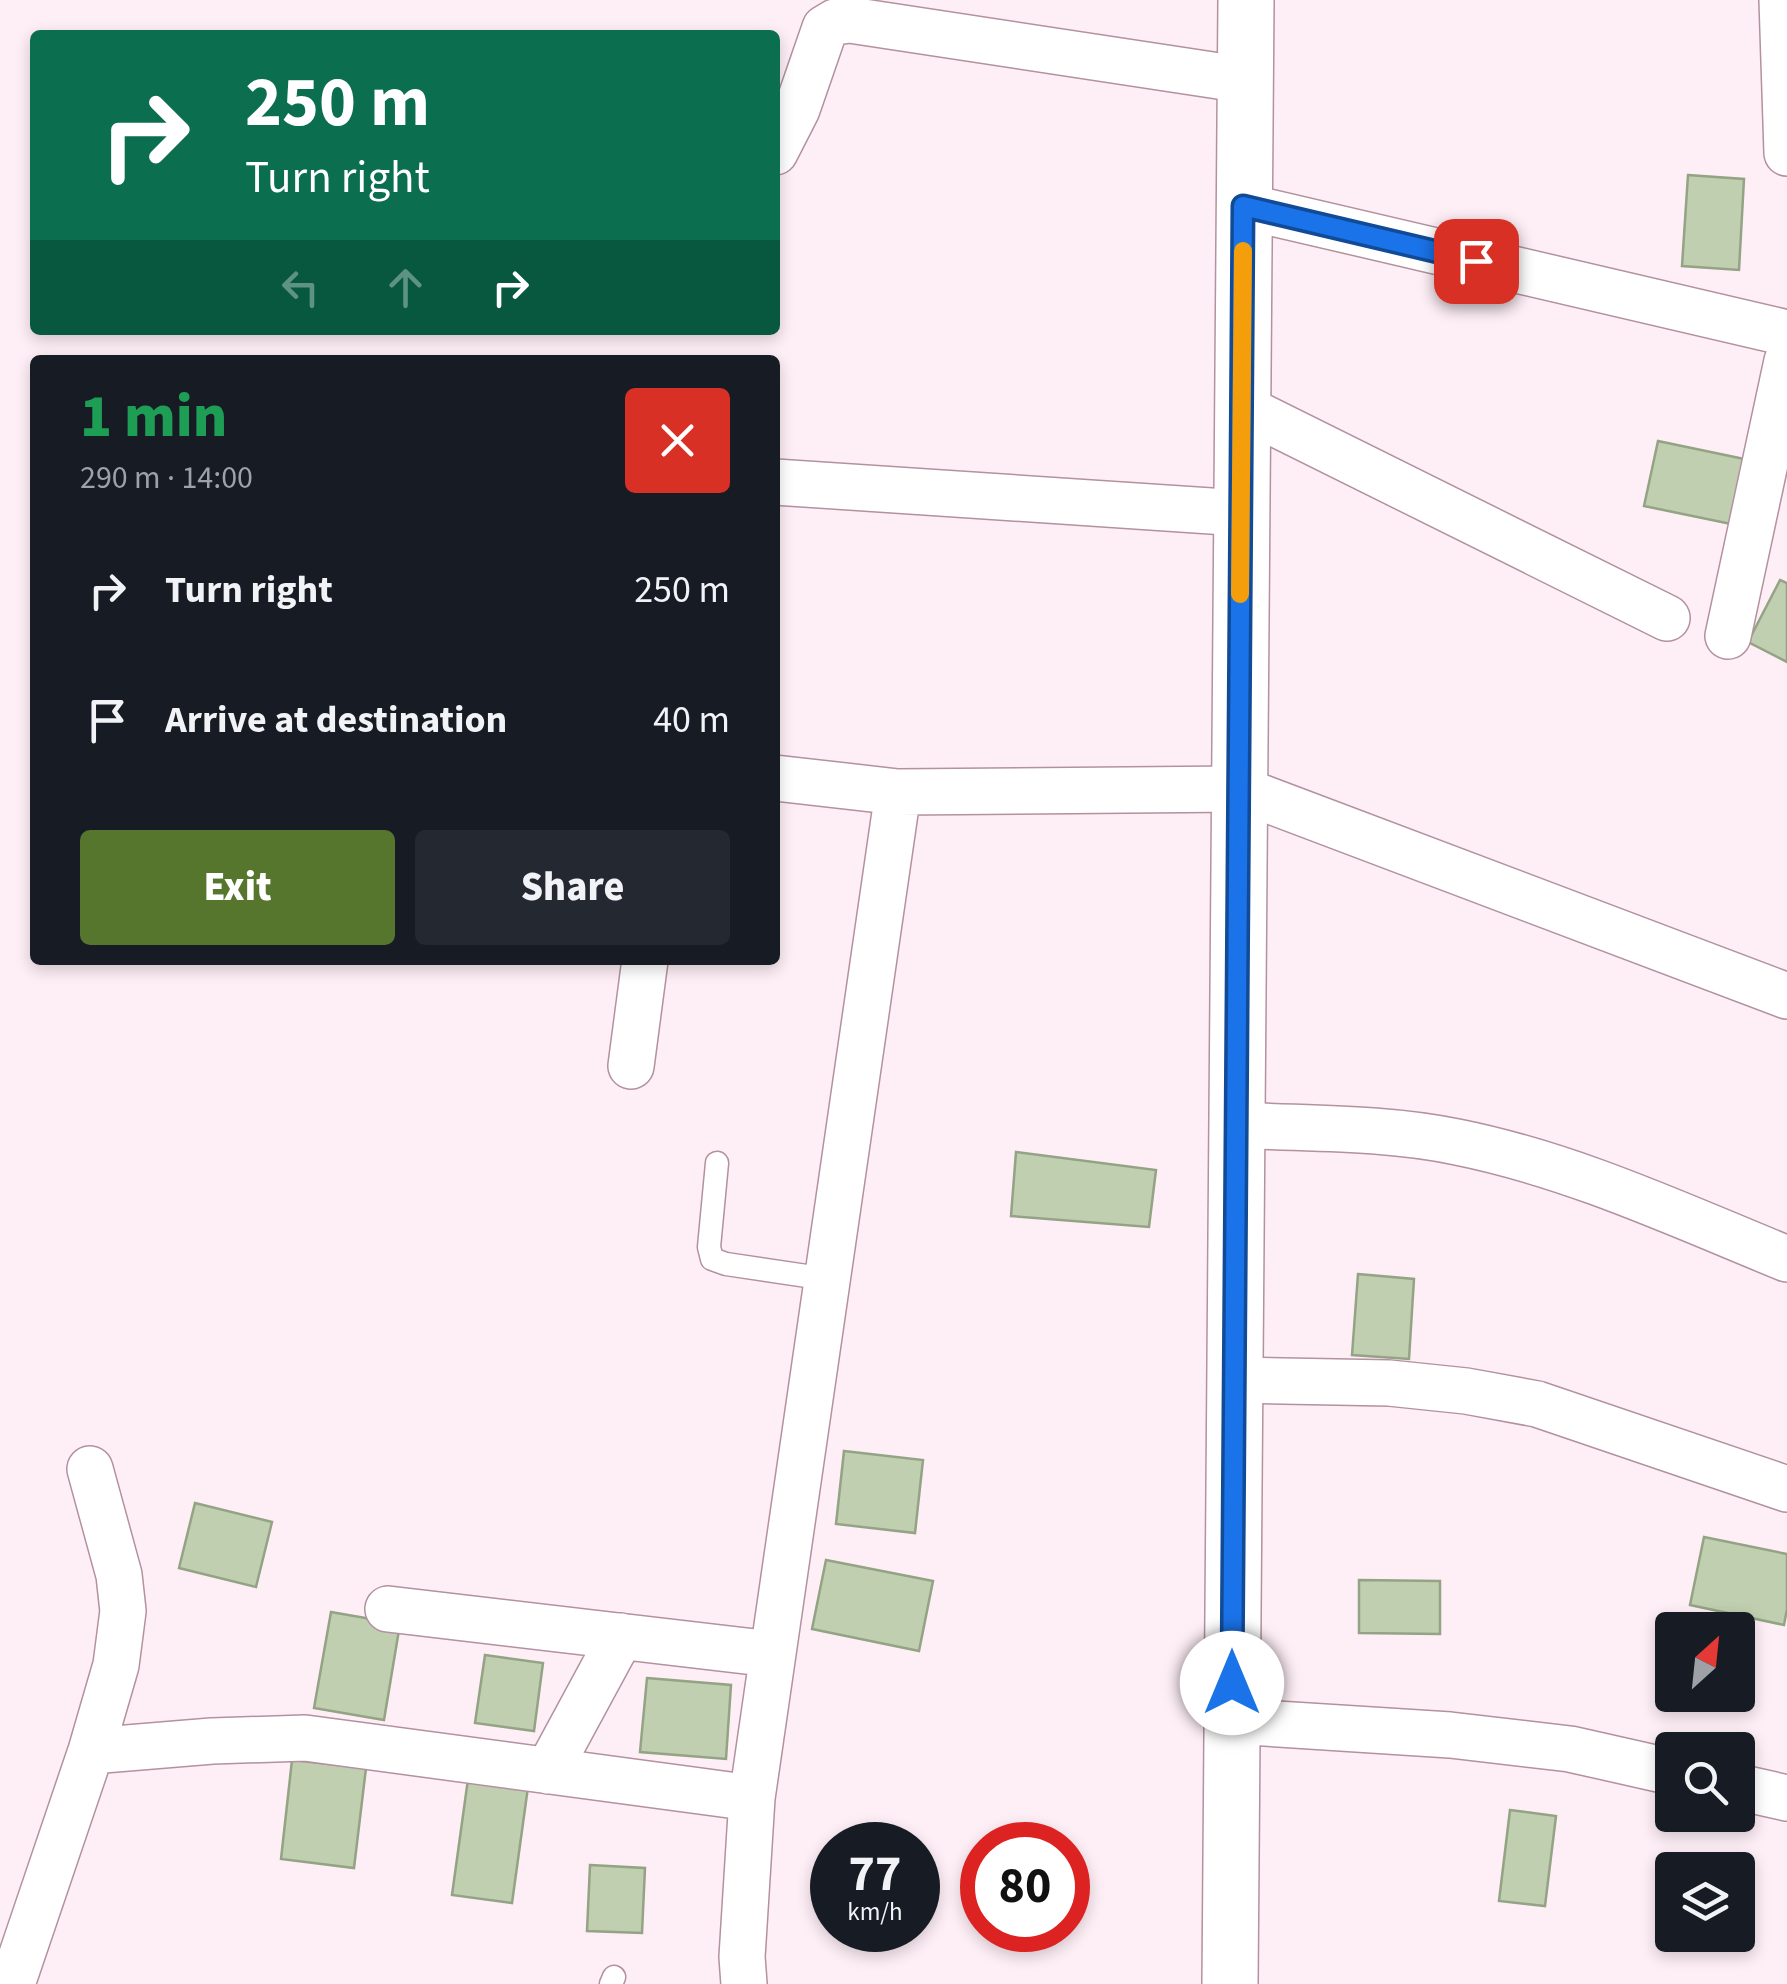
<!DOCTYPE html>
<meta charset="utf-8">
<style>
:root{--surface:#171b24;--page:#242831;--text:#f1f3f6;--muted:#9ea1a6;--accent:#57762d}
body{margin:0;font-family:"Source Sans 3",sans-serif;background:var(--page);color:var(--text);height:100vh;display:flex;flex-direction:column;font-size:38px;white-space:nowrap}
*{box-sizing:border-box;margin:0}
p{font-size:32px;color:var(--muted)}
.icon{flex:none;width:55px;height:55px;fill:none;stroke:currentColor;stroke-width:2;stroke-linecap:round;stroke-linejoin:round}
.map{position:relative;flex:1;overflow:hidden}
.side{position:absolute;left:30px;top:355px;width:750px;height:610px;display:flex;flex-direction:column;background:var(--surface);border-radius:10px;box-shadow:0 5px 15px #0003}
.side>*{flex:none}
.hud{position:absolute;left:30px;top:30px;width:750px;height:305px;border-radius:10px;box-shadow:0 5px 15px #0003;background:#0b6e4f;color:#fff;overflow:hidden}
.needle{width:65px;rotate:27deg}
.controls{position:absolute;left:1655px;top:1612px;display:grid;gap:20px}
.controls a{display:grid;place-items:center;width:100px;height:100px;border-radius:10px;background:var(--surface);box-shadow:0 5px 15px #0003;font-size:50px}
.speed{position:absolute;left:810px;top:1822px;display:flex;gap:20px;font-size:50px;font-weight:700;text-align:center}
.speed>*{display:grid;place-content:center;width:130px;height:130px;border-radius:50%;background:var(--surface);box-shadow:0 5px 15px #0003;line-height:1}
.speed small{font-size:25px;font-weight:400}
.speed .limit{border:15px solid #d22;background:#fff;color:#111}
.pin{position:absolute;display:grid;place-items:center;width:85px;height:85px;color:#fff;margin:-42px;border-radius:20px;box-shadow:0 5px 15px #0006}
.me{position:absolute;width:110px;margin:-55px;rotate:0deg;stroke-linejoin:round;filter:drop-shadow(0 0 8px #0008)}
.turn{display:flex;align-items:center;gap:35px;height:210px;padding:0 50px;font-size:45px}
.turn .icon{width:130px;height:130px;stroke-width:2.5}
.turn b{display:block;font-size:70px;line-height:85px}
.lanes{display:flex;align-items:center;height:95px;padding:0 50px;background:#0003;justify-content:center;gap:50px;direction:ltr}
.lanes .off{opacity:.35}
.round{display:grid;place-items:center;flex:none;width:105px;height:105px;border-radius:10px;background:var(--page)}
.summary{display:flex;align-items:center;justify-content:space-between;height:170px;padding:0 50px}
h1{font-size:60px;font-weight:800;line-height:75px;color:#1e9e55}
.action{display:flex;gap:20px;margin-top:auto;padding:20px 50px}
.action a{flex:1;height:115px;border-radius:10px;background:var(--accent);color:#fff;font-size:40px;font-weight:800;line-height:115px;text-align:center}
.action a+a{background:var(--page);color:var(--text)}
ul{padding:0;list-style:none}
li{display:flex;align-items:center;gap:30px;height:130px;padding:0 50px}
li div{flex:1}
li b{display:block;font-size:38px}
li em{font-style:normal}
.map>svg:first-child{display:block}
.building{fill:#c0cfb0;stroke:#94a285;stroke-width:2.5}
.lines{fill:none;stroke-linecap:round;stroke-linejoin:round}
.service-casing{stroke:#b391a0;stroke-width:25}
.minor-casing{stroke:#b391a0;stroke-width:48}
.trunk-casing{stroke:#b391a0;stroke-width:58}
.service{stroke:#fff;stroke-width:22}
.minor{stroke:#fff;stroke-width:45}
.trunk{stroke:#fff;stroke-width:55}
.route-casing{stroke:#114b97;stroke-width:25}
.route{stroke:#1a73e8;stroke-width:18}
.slow{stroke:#f59e0b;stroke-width:18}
</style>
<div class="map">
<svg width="1787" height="1984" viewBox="0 0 1787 1984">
<rect width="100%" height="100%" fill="#feeff6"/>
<!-- building -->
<path class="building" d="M1688,175l56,4 -5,91 -57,-4z
M1658,441l91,19 -13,65 -92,-19z
M1780,580l7,3v79l-39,-20z
M1016,1152l140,18 -7,57 -138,-11z
M1358,1274l56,5 -5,80 -57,-4z
M844,1451l79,9 -8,73 -79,-9z
M195,1503l77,19 -16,65 -77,-19z
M1704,1537l83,17v55l-3,16 -94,-20z
M826,1560l107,21 -14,70 -107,-22z
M1359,1580l81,1v53l-81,-1z
M331,1612l69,12 -16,96 -70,-12z
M485,1655l58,8 -9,68 -59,-8z
M647,1678l84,7 -5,74 -86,-7z
M292,1760l74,8 -12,100 -73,-9z
M468,1779l60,8 -16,116 -60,-8z
M1510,1810l46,6 -11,90 -46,-5z
M590,1865l55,3 -3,65 -55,-2z"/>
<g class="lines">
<defs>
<path id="service" d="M717,1163l-8,84 3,12 14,5 101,15
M611,1984l3,-7"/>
<path id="minor" d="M1782,0l5,153
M775,152l22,-43 28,-81 10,-6 15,-2 395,60
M1243,206l544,127
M1242,407l425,211
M775,482l466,31
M1728,636l59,-275
M775,778l123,14 341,-3 548,207
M631,1066l14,-106
M1236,1125c73,4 149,2 221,17 115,23 222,73 330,117
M1234,1380l155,3 77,8 71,13 250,85
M388,1609l384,45
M1232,1721l218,14 120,14 102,23
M91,1751l121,-10 93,-3 447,60
M548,1771l73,-135
M1738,1787l49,11
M12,1984l79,-233 25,-86 7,-54 -4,-36 -29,-106
M744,1984l-2,-27 10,-159 146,-1006"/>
<path id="trunk" d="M1230,1984l16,-1984"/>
</defs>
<!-- service casing -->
<use href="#service" class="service-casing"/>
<!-- minor casing -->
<use href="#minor" class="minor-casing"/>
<!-- trunk casing -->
<use href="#trunk" class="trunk-casing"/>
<!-- service -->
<use href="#service" class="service"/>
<!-- minor -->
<use href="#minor" class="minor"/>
<!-- trunk -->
<use href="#trunk" class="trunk"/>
</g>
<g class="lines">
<defs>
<path id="route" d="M1232,1683l11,-1477 233,55"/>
</defs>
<!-- route casing -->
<use href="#route" class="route-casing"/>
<!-- route -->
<use href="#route" class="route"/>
<!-- slow -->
<path class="slow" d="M1240,594l3,-343"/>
</g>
</svg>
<div class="controls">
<a><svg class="needle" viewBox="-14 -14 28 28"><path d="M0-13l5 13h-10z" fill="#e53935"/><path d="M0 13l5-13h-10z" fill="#9ea1a6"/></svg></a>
<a><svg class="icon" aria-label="search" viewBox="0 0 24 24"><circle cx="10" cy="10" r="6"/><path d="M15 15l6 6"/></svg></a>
<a><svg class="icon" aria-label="layers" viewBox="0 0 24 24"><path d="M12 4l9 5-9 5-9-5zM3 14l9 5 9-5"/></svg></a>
</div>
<div class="speed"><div>77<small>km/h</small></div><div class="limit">80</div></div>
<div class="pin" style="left:1476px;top:261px;background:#d93025"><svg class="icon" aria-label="arrive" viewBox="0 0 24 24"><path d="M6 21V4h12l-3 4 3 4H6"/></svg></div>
<svg class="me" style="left:1232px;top:1683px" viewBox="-20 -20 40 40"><circle r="19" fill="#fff"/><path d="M0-13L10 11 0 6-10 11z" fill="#1a73e8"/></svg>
<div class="hud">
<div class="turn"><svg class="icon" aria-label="right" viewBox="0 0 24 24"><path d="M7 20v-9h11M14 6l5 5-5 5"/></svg><div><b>250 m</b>Turn right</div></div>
<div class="lanes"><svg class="icon off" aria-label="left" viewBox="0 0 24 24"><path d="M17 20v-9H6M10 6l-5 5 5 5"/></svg><svg class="icon off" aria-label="ahead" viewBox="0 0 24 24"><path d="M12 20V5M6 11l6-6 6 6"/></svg><svg class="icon" aria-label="right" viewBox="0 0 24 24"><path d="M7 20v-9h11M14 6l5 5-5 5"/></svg></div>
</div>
<section class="side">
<div class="summary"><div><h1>1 min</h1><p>290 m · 14:00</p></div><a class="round" style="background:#d93025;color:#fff"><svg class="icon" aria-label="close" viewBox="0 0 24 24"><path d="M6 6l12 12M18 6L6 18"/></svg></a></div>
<ul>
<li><svg class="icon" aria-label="right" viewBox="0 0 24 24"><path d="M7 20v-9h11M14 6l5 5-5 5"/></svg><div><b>Turn right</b></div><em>250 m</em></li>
<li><svg class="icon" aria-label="arrive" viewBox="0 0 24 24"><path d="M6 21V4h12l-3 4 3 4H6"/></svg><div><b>Arrive at destination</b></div><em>40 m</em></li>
</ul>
<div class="action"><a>Exit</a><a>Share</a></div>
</section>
</div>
